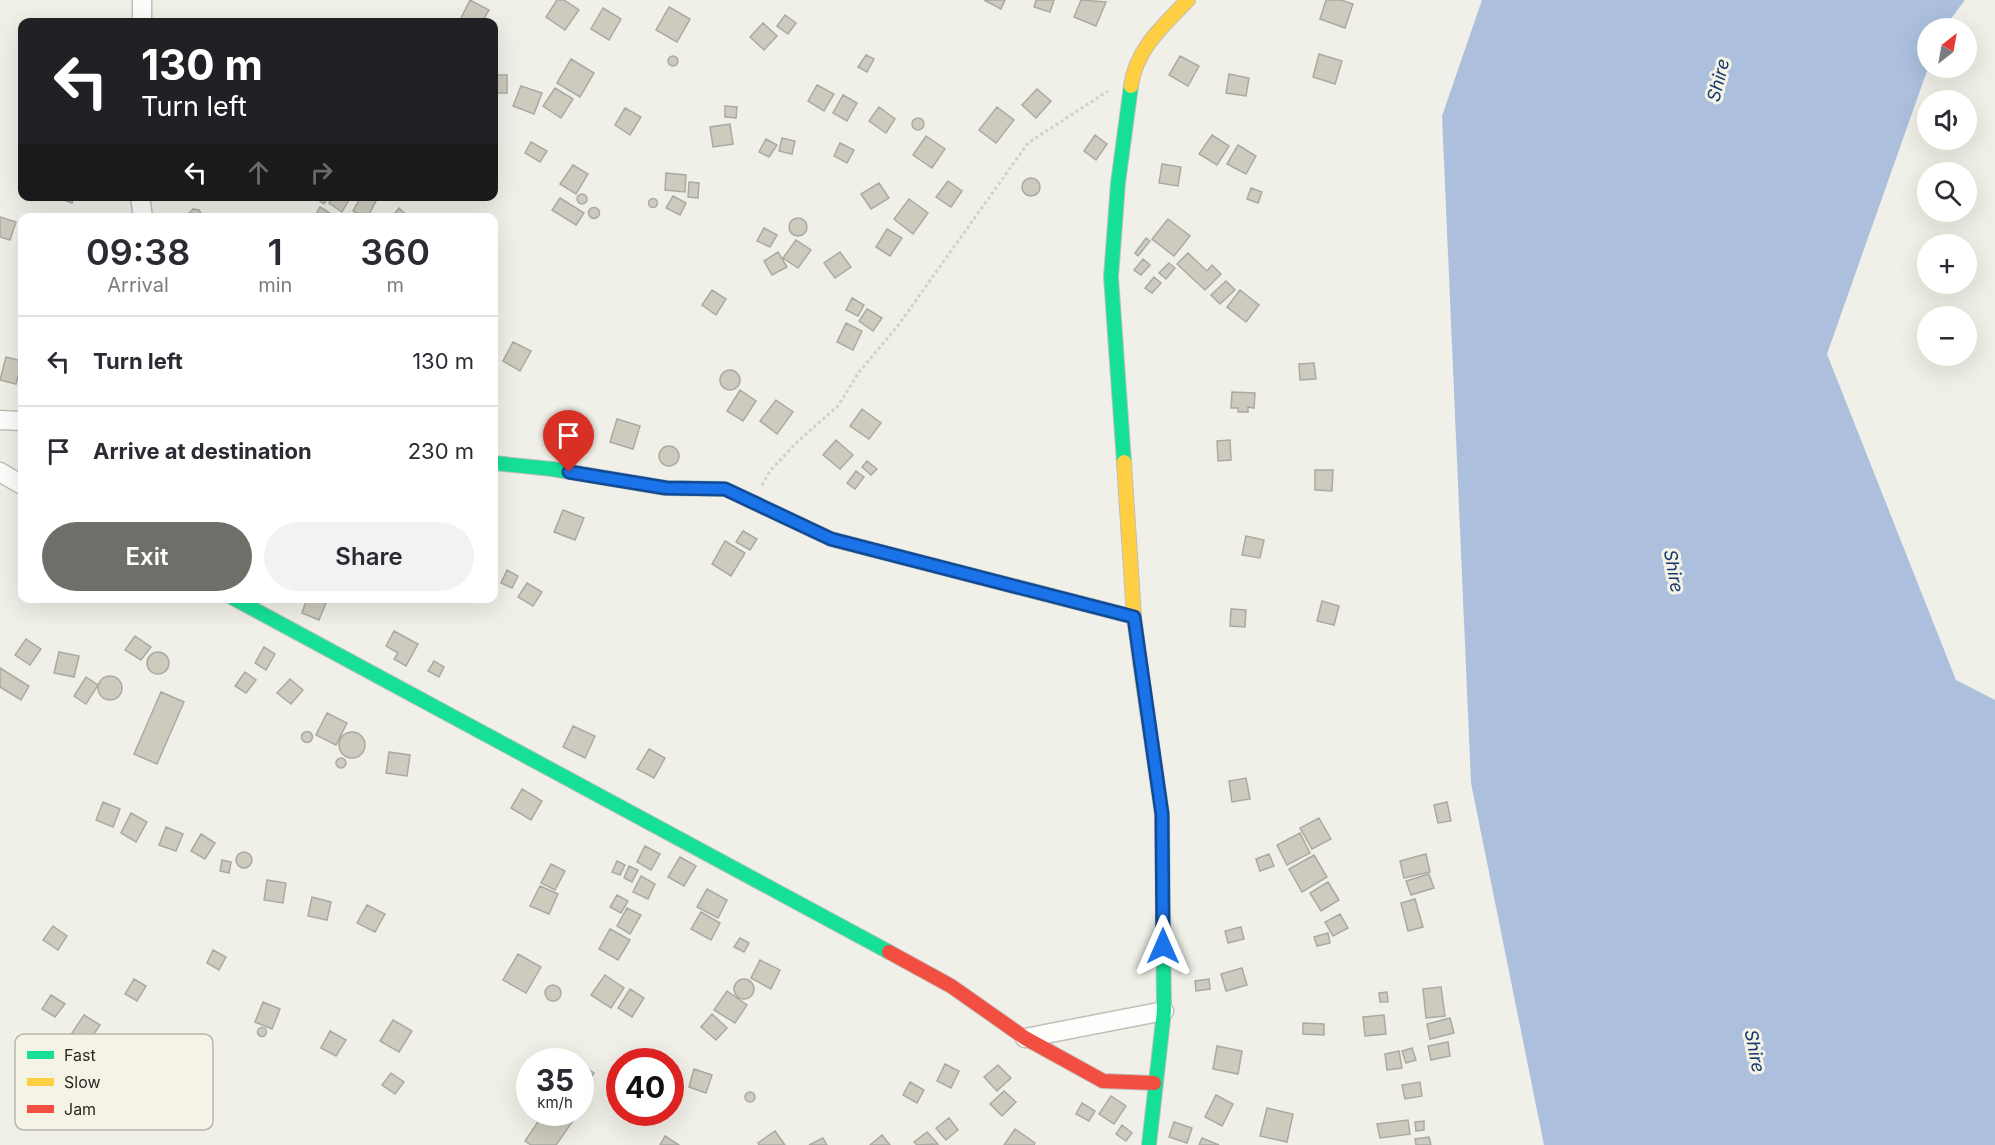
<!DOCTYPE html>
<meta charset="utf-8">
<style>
:root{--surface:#fff;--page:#f2f2f3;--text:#2b2b33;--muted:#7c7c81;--line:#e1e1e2;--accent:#6f6f69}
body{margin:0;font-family:Inter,sans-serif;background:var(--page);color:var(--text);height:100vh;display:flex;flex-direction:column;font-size:22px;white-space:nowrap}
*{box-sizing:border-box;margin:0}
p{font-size:20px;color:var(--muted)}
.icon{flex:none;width:33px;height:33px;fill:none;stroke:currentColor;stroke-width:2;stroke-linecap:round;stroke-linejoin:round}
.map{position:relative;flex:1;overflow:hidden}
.side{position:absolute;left:18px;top:213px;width:480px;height:390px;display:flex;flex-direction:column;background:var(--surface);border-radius:12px;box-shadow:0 6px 24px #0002}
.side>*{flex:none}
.banner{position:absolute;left:18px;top:18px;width:480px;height:183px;border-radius:12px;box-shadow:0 6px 24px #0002;background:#202124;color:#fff;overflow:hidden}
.needle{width:39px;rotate:31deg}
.tools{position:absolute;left:1917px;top:18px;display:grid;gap:12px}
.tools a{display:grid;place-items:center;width:60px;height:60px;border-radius:50%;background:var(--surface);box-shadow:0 6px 24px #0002;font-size:30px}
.speed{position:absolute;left:516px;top:1048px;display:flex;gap:12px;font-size:30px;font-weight:700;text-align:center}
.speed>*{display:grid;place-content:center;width:78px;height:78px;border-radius:50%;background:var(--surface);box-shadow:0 6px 24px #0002;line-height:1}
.speed small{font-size:15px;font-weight:400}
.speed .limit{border:9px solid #d22;background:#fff;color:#111}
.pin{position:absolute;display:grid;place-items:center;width:51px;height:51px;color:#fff;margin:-62px -26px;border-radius:50% 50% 50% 0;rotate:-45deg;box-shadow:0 0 6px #0007}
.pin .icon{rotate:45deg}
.me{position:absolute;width:66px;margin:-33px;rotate:0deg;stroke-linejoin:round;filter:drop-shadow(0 0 4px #0008)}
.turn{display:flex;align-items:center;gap:21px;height:126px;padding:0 24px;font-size:27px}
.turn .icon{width:78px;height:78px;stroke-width:2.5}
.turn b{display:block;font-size:42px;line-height:51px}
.lanes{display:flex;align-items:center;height:57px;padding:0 24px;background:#0003;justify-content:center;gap:30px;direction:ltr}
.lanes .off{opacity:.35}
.eta{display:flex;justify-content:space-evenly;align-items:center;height:102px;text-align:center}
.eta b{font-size:36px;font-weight:600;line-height:42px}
.cta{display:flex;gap:12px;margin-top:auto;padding:12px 24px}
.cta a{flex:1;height:69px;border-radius:36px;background:var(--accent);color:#fff;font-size:24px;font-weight:600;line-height:69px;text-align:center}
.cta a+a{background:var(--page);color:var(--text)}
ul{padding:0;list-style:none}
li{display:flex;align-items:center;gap:18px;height:90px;padding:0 24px;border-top:2px solid var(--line)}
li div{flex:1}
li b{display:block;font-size:22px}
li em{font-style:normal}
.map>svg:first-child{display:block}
.water{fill:#acc0de}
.building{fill:#cccbbd;stroke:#aaaaa4;stroke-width:1.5}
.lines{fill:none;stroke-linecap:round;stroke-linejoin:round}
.street-casing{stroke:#c0c0ba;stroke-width:21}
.fast-casing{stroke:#c0c0ba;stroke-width:16}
.slow-casing{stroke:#c0c0ba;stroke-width:16}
.jam-casing{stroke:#c0c0ba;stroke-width:16}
.path{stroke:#d0d0ce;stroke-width:3;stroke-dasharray:3 3;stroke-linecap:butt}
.street{stroke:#fdfdfc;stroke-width:18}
.fast{stroke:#16e098;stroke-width:14}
.slow{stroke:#ffcf43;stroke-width:14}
.jam{stroke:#f24e42;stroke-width:14}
.route-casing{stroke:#114b97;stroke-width:15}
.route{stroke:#1a73e8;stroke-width:10}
.labels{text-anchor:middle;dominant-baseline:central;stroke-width:6;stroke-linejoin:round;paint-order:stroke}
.water-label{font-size:18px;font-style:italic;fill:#14376d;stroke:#f4f3e5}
.key{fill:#f4f3e5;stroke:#b7b6ab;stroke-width:1.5}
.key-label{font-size:16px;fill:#2a2924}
</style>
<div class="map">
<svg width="1995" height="1145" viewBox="0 0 1995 1145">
<rect width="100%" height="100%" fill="#f0f0e8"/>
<!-- water -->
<path class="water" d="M1482,0h483l-21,28h-16v40l-101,286 129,326 39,20v445h-451l-73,-362 -29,-667z"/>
<!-- building -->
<path class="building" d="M470,0l19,10 -7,12h-17l-5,-2z
M557,0h7l15,10 -14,20 -19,-13z
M984,0h21l-4,9z
M1036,0h18l-4,12 -16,-5z
M1081,0l25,2 -10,24 -22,-9z
M1326,0h15l12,4 -8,24 -25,-9z
M669,7l21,12 -13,23 -21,-12z
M603,8l18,11 -12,21 -18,-11z
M785,15l11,8 -8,11 -11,-8z
M763,23l14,13 -13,14 -14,-13z
M1319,54l23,7 -7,23 -22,-7z
M866,55l8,4 -7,13 -9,-5z
M668 61a5 5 0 1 1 10 0a5 5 0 1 1-10 0Z
M1180,56l19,10 -11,20 -19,-11z
M571,59l23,14 -14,24 -23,-14z
M1229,74l20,4 -3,18 -20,-3z
M494,75h13v18h-13z
M817,85l17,9 -10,17 -16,-10z
M521,86l21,7 -8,21 -21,-8z
M555,88l18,11 -12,19 -18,-12z
M1037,89l14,12 -15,17 -14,-13z
M843,95l14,8 -10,18 -14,-8z
M725,106l12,1 -1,11 -11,-1z
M879,107l16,12 -9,14 -17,-12z
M997,107l17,13 -18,23 -17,-13z
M625,108l16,9 -11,18 -15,-10z
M912 124a6 6 0 1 1 12 0a6 6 0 1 1-12 0Z
M730,124l3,20 -20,3 -3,-20z
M1095,135l12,9 -11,16 -12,-9z
M1212,135l17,11 -12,19 -18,-11z
M926,136l19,13 -13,19 -19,-13z
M782,138l13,3 -3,13 -13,-3z
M766,139l11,6 -8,12 -10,-5z
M531,142l16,9 -7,11 -15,-9z
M840,143l14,7 -7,13 -13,-7z
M1238,145l18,11 -10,18 -19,-10z
M1162,164l19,3 -3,19 -19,-3z
M573,165l15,9 -12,20 -16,-10z
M666,173l20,2 -1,17 -20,-2z
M1022 187a9 9 0 1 1 18 0a9 9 0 1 1-18 0Z
M948,181l14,10 -11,16 -15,-10z
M689,182l10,1 -1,15 -10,-1z
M879,183l10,15 -18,11 -10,-15z
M1251,188l11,4 -4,11 -11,-4z
M577 199a5 5 0 1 1 10 0a5 5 0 1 1-10 0Z
M52,196h22l-2,7z
M312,196h17l-5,8z
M333,196h18l-9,16 -13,-9z
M361,196l16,3 -10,19 -14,-7z
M673,196l13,7 -6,12 -14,-7z
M560,198l24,15 -8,12 -24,-15z
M648.5 203a4.5 4.5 0 1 1 9 0a4.5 4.5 0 1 1-9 0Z
M909,199l19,14 -15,21 -19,-15z
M320,207l16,10 -1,1h-21z
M588.5 213a5.5 5.5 0 1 1 11 0a5.5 5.5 0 1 1-11 0Z
M399,208l10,10h-18z
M193,209l6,1 5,8h-20z
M0,217l16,5 -6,18 -10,-3z
M789 227a9 9 0 1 1 18 0a9 9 0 1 1-18 0Z
M1168,219l22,17 -16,20 -22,-17z
M764,228l13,7 -7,12 -13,-6z
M887,229l15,9 -12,18 -14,-9z
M1146,238l4,3 -12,15 -3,-3z
M796,240l15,10 -13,18 -15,-10z
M778,252l9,15 -15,8 -8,-14z
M840,252l11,15 -16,11 -11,-15z
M1188,253l19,18 5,-6 9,9 -16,16 -28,-26z
M1143,259l7,6 -9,10 -7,-5z
M1169,263l6,5 -9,11 -7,-6z
M1154,277l7,6 -9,10 -7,-5z
M1226,281l9,9 -15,14 -9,-9z
M712,290l14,9 -10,16 -14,-10z
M1240,290l19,15 -13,17 -19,-15z
M852,298l12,7 -6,11 -12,-6z
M867,309l15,9 -9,13 -14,-10z
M846,323l16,8 -9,19 -16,-8z
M513,342l18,9 -11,20 -17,-10z
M6,357l16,4 -6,23 -16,-4z
M1314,363l2,16 -16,1 -1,-16z
M720 380a10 10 0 1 1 20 0a10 10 0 1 1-20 0Z
M740,390l16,11 -13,20 -16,-10z
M1232,392l23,1 -1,15 -6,-1v5h-10v-4h-7z
M776,400l17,12 -16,22 -17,-13z
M862,409l19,14 -12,16 -19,-13z
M617,419l23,7 -7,23 -23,-7z
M836,440l17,15 -13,14 -17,-14z
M1230,440l1,20 -13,1 -1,-20z
M659 456a10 10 0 1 1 20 0a10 10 0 1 1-20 0Z
M867,461l10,8 -6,6 -9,-8z
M1315,470h18l-1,21 -17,-1z
M856,471l8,6 -9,12 -8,-6z
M563,510l21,8 -9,22 -21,-8z
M743,531l14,8 -7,11 -14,-8z
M1246,536l18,4 -4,18 -18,-3z
M725,541l20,12 -14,23 -19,-12z
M507,570l11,6 -6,12 -11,-5z
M527,583l15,9 -9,14 -15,-9z
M307,598l19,5 -7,17 -17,-7z
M1322,601l17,5 -5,19 -17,-4z
M1231,609l15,1 -1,17 -15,-1z
M394,631l24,13 -12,22 -12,-7 4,-6 -12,-7z
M135,636l16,11 -10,13 -16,-10z
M26,639l15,10 -11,16 -15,-10z
M264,647l11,7 -9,16 -11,-7z
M147 663a11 11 0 1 1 22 0a11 11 0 1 1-22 0Z
M59,652l20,4 -5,21 -20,-4z
M434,661l10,6 -5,10 -11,-6z
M0,668l29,18 -8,14 -21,-13z
M245,672l11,8 -10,13 -11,-7z
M98 688a12 12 0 1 1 24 0a12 12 0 1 1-24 0Z
M86,677l12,8 -12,19 -12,-8z
M290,679l13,11 -12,14 -14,-11z
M161,692l23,10 -27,62 -23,-10z
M327,713l20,10 -11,22 -20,-10z
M573,726l22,10 -10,22 -22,-11z
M301.5 737a5.5 5.5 0 1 1 11 0a5.5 5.5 0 1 1-11 0Z
M339 745a13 13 0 1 1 26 0a13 13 0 1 1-26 0Z
M649,749l16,9 -11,20 -17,-9z
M389,752l21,3 -3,21 -21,-3z
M336 763a5 5 0 1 1 10 0a5 5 0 1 1-10 0Z
M1246,778l4,21 -18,3 -3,-21z
M522,789l20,12 -11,19 -20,-12z
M103,802l17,7 -7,18 -17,-7z
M1447,802l4,19 -13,2 -4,-18z
M131,813l16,9 -11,20 -15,-9z
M1319,818l12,21 -19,10 -12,-21z
M166,827l17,7 -7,17 -17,-6z
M1300,833l10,20 -23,12 -10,-20z
M201,834l14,9 -10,16 -14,-8z
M645,846l15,8 -9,16 -14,-8z
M236 860a8 8 0 1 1 16 0a8 8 0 1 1-16 0Z
M1269,854l5,12 -14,5 -4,-12z
M1426,854l4,18 -26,6 -4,-17z
M1314,855l13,22 -25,15 -13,-23z
M680,857l16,9 -12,20 -16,-9z
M222,860l9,2 -2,11 -9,-2z
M617,861l8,4 -5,10 -8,-3z
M551,864l14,7 -10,19 -14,-7z
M629,866l9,4 -6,12 -8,-4z
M1429,874l5,14 -23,7 -5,-14z
M641,876l14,8 -7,15 -15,-7z
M267,880l19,3 -3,20 -19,-3z
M1328,882l11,18 -18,11 -11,-18z
M540,886l18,8 -9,20 -19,-8z
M707,889l20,11 -9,18 -21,-11z
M617,895l11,6 -7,12 -11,-6z
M312,897l19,5 -4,18 -19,-4z
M1415,899l8,28 -15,4 -7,-28z
M367,905l18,9 -10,18 -18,-9z
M627,908l14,7 -11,19 -13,-8z
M701,912l19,11 -9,17 -20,-11z
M1340,914l8,14 -15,8 -8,-14z
M53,926l14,10 -9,14 -15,-10z
M1241,927l3,12 -16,4 -3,-12z
M610,929l20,11 -12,20 -19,-11z
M1328,933l2,10 -13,3 -3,-9z
M740,938l9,5 -5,9 -10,-5z
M213,950l13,7 -7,13 -12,-7z
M518,954l23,13 -15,26 -23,-13z
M760,960l20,10 -9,19 -20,-11z
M1242,968l5,17 -21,6 -5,-17z
M605,975l19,13 -13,20 -20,-13z
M734 989a10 10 0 1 1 20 0a10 10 0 1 1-20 0Z
M134,979l12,7 -9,15 -12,-7z
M1209,979l1,10 -14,2 -1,-10z
M545 993a8 8 0 1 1 16 0a8 8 0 1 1-16 0Z
M1441,987l4,29 -19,2 -3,-29z
M630,989l14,9 -12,19 -14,-9z
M727,991l20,14 -12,18 -21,-13z
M1387,992l1,10h-8l-1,-9z
M51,995l14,9 -10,13 -13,-8z
M263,1002l17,7 -8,20 -17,-7z
M712,1014l15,14 -11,12 -15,-13z
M84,1015l16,10 -12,18 -16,-10z
M1384,1015l2,19 -21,2 -2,-19z
M1450,1018l4,15 -24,6 -3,-15z
M393,1020l19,11 -13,21 -19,-11z
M1303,1023l21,1v11l-21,-1z
M257.5 1032a4.5 4.5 0 1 1 9 0a4.5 4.5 0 1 1-9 0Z
M330,1031l16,9 -10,16 -15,-8z
M1448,1042l2,14 -19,4 -3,-14z
M1217,1046l25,5 -4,23 -25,-5z
M1412,1048l4,12 -10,3 -4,-12z
M1399,1051l3,17 -15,2 -2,-16z
M565,1054l12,8h-17z
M580,1064l14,9 -14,22z
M945,1064l14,7 -8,17 -14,-7z
M998,1065l13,13 -14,13 -13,-14z
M694,1069l18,6 -6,18 -17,-6z
M391,1073l13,9 -9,12 -13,-9z
M910,1082l14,8 -7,13 -14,-8z
M1420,1082l2,14 -17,3 -3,-14z
M1004,1091l12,11 -14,14 -12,-12z
M745 1097a5 5 0 1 1 10 0a5 5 0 1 1-10 0Z
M1216,1095l17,9 -11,22 -17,-9z
M1111,1096l15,10 -12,18 -15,-10z
M1082,1103l13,8 -6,10 -13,-7z
M1267,1108l26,6 -6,28 -27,-6z
M544,1113h23l8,5 -19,27h-25l-6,-4z
M949,1118l9,12 -12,10 -10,-12z
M1408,1120l2,14 -30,4 -3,-14z
M1424,1121v9l-8,1 -1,-9z
M1174,1122l18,6 -5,15 -18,-6z
M1122,1125l10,8 -6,8 -10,-7z
M1015,1129l20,14 -1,2h-30z
M775,1131l10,14h-26l-1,-2z
M927,1132l11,12 -21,1 -3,-3z
M882,1135l8,10h-20z
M665,1136l14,9h-19z
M1429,1137l2,8h-15l-1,-6z
M823,1138l4,7h-18z
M1202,1138l17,7h-20z"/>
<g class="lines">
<defs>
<path id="street" d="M142,22v-22
M140,196l3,22
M0,420l22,1
M0,472l22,13
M1025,1038l139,-27"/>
<path id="fast" d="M1124,462l-13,-185 7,-94 13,-97
M494,463l58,6 114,19 59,1 106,50 303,78
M233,598l656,354
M1140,662l22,152 2,197 -15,134"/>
<path id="slow" d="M1131,86c5,-37 32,-60 57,-86
M1124,462l10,155 6,45"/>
<path id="jam" d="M889,952l62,34 74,52 78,43 51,2"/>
</defs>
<!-- street casing -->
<use href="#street" class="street-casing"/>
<!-- fast casing -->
<use href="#fast" class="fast-casing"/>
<!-- slow casing -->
<use href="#slow" class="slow-casing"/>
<!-- jam casing -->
<use href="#jam" class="jam-casing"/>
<!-- path -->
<path class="path" d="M762,485l8,-14 28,-30 40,-35 21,-34 38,-45 131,-184 80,-52"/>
<!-- street -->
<use href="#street" class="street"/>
<!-- fast -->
<use href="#fast" class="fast"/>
<!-- slow -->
<use href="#slow" class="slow"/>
<!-- jam -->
<use href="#jam" class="jam"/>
</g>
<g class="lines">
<defs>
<path id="route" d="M569,472l97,16 59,1 106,50 303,78 28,197 1,132"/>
</defs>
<!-- route casing -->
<use href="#route" class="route-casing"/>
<!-- route -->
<use href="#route" class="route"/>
</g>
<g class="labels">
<!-- water labels -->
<g class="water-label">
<text transform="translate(1718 80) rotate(-76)">Shire</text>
<text transform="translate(1674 571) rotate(80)">Shire</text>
<text transform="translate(1755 1051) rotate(79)">Shire</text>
</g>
</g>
<!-- legend -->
<rect x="15" y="1034" width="198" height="96" rx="9" class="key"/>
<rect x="27" y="1051" width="27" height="8" fill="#16e098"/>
<rect x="27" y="1078" width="27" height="8" fill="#ffcf43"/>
<rect x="27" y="1105" width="27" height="8" fill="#f24e42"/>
<g class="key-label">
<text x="64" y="1061">Fast</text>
<text x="64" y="1088">Slow</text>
<text x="64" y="1115">Jam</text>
</g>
</svg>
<div class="tools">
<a><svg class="needle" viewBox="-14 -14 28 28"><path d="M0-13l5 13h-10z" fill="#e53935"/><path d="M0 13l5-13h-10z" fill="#7c7c81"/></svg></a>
<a><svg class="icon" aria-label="sound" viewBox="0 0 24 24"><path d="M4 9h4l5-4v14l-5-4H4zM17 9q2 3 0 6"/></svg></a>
<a><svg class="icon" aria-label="search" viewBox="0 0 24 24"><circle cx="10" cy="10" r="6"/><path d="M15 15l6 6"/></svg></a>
<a>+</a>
<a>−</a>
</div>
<div class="speed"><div>35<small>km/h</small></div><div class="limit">40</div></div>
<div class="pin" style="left:569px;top:472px;background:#d93025"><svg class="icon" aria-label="arrive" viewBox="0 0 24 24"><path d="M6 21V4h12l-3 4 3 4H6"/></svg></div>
<svg class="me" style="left:1163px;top:946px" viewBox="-20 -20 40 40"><path d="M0-17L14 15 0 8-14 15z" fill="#1a73e8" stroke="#fff" stroke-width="4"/></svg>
<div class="banner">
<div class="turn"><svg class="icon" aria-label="left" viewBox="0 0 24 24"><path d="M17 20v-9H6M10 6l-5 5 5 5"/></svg><div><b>130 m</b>Turn left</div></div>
<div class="lanes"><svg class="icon" aria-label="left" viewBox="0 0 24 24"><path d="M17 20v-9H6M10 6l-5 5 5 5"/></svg><svg class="icon off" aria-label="ahead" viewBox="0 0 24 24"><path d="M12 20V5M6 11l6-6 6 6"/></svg><svg class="icon off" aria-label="right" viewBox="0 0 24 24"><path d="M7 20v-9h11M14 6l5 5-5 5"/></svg></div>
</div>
<section class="side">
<div class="eta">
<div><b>09:38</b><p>Arrival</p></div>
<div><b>1</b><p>min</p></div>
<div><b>360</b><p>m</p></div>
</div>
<ul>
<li><svg class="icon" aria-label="left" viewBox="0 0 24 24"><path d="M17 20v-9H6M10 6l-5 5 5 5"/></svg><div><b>Turn left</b></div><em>130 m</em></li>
<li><svg class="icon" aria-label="arrive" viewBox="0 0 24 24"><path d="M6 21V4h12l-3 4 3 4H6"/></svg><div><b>Arrive at destination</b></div><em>230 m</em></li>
</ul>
<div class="cta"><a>Exit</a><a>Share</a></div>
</section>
</div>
